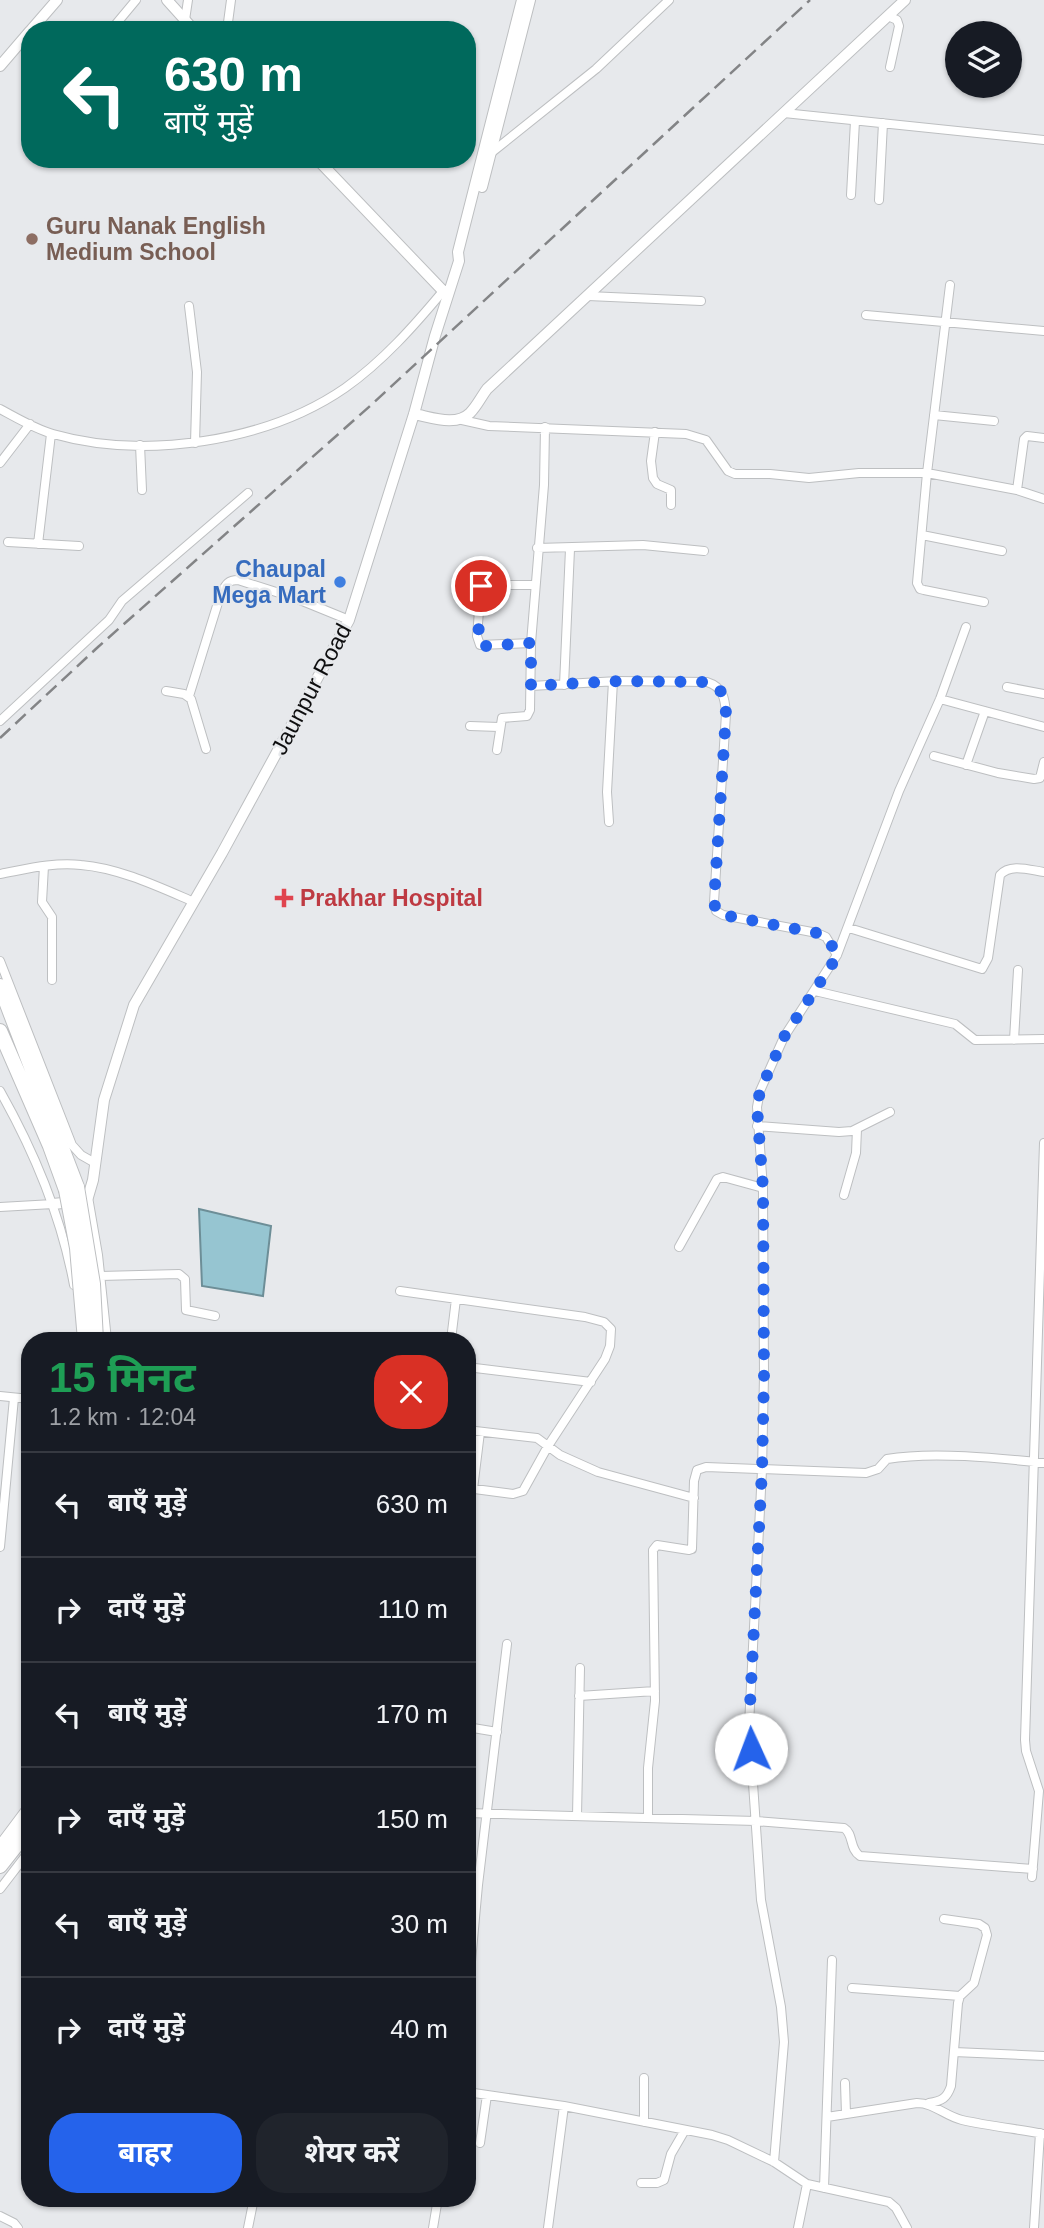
<!DOCTYPE html>
<html lang="hi">
<meta charset="utf-8">
<style>
:root{--surface:#171b24;--page:#20242c;--text:#f1f3f6;--muted:#9ea1a6;--line:#363941;--accent:#2563eb}
body{margin:0;font-family:Arial,"Noto Sans Devanagari",sans-serif;background:var(--page);color:var(--text);height:100vh;display:flex;flex-direction:column;font-size:26px;white-space:nowrap}
*{box-sizing:border-box;margin:0}
p{font-size:23px;color:var(--muted)}
.icon{flex:none;width:38px;height:38px;fill:none;stroke:currentColor;stroke-width:2;stroke-linecap:round;stroke-linejoin:round}
.map{position:relative;flex:1;overflow:hidden}
.drawer{position:absolute;left:21px;top:1332px;width:455px;height:875px;display:flex;flex-direction:column;background:var(--surface);border-radius:28px;box-shadow:0 2px 5px #0004}
.drawer>*{flex:none}
.banner{position:absolute;left:21px;top:21px;width:455px;height:147px;border-radius:28px;box-shadow:0 2px 5px #0004;background:#00695c;color:#fff;overflow:hidden}
.controls{position:absolute;left:945px;top:21px;display:grid;gap:14px}
.controls a{display:grid;place-items:center;width:77px;height:77px;border-radius:50%;background:var(--surface);box-shadow:0 2px 5px #0004;font-size:35px}
.pin{position:absolute;display:grid;place-items:center;width:60px;height:60px;color:#fff;margin:-30px;border:4px solid #fff;border-radius:50%;box-shadow:0 2px 7px #0007}
.me{position:absolute;width:77px;margin:-38px;rotate:358deg;stroke-linejoin:round;filter:drop-shadow(0 0 5px #0008)}
.turn{display:flex;align-items:center;gap:24px;height:147px;padding:0 28px;font-size:32px}
.turn .icon{width:91px;height:91px;stroke-width:2.5}
.turn b{display:block;font-size:49px;line-height:60px}
.round{display:grid;place-items:center;flex:none;width:74px;height:74px;border-radius:28px;background:var(--page)}
.overview{display:flex;align-items:center;justify-content:space-between;height:119px;padding:0 28px}
h1{font-size:42px;font-weight:700;line-height:52px;color:#1e9e55}
.cta{display:flex;gap:14px;margin-top:auto;padding:14px 28px}
.cta a{flex:1;height:80px;border-radius:28px;background:var(--accent);color:#fff;font-size:28px;font-weight:700;line-height:80px;text-align:center}
.cta a+a{background:var(--page);color:var(--text)}
ul{padding:0;list-style:none}
li{display:flex;align-items:center;gap:21px;height:105px;padding:0 28px;border-top:2px solid var(--line)}
li div{flex:1}
li b{display:block;font-size:26px}
li em{font-style:normal}
.map>svg:first-child{display:block}
.water{fill:#96c5d1;stroke:#6d8e97;stroke-width:2}
.lines{fill:none;stroke-linecap:round;stroke-linejoin:round}
.minor-casing{stroke:#bdbfc1;stroke-width:10}
.tertiary-casing{stroke:#bdbfc1;stroke-width:12}
.trunk-casing{stroke:#bdbfc1;stroke-width:16}
.minor{stroke:#fff;stroke-width:8}
.tertiary{stroke:#fff;stroke-width:10}
.trunk{stroke:#fff;stroke-width:14}
.rail{stroke:#838486;stroke-width:2.5;stroke-dasharray:14 7;stroke-linecap:butt}
.trunk-bridge-casing{stroke:#bdbfc1;stroke-width:16;stroke-linecap:butt}
.trunk-bridge{stroke:#fff;stroke-width:14}
.route{stroke:#2563eb;stroke-width:12;stroke-dasharray:0 21.6}
.education-dot{fill:#8d6e63;stroke:#e7e9ec;stroke-width:2.5}
.shop-dot{fill:#3f7fe0;stroke:#e7e9ec;stroke-width:2.5}
.health-dot{fill:#e0444e;stroke:#e7e9ec;stroke-width:2.5}
.labels{text-anchor:middle;dominant-baseline:central;stroke-width:5;stroke-linejoin:round;paint-order:stroke}
.education-label{font-size:23px;font-weight:bold;fill:#785e54;stroke:#e7e9ec;text-anchor:start}
.shop-label{font-size:23px;font-weight:bold;fill:#366cbe;stroke:#e7e9ec;text-anchor:end}
.street-label{font-size:23px;fill:#0e0e0f;stroke:#e7e9ec}
.health-label{font-size:23px;font-weight:bold;fill:#be3a42;stroke:#e7e9ec;text-anchor:start}
</style>
<div class="map">
<svg width="1044" height="2228" viewBox="0 0 1044 2228">
<rect width="100%" height="100%" fill="#e7e9ec"/>
<!-- water -->
<path class="water" d="M199,1209l72,17 -8,70 -61,-10z"/>
<g class="lines">
<defs>
<path id="minor" d="M888,16l9,4 2,6 -9,41
M185,20l3,-20
M111,30l25,-30
M227,30l4,-30
M784,113l260,27
M491,153l105,-84 73,-69
M851,195l4,-74
M879,200l4,-77
M950,285l-23,188 -10,110 3,6 4,1 60,12
M588,296l113,5
M189,306l8,66 -2,71
M866,315l178,16
M0,409c17,9 35,20 53,25 91,26 214,8 292,-46 38,-27 69,-62 99,-98
M934,415l60,6
M462,420l27,6 197,8 20,6 22,31 7,3h35l39,4 50,-5h68l90,17 27,9
M655,432l-4,29 2,17 4,6 14,6v15
M140,445l2,45
M0,463l30,-39
M1017,490l7,-51 3,-3 17,2
M922,535l80,16
M8,542l71,4
M38,544l13,-110
M537,548l106,-3 61,6
M459,585h76
M481,586l-4,50 3,9 51,-2
M564,685l6,-136
M531,686l87,-5 89,1c16,5 18,16 19,32l-12,188 2,9 7,4 94,18 9,4 11,18
M1007,687l37,7
M166,691l18,3 7,5 15,50
M189,696l32,-103c5,-9 7,-13 17,-13l57,18 54,22
M940,699l104,28
M0,721l109,-101 13,-19 126,-108
M470,726l29,1
M497,750l5,-32 25,-2 3,-6 1,-67 13,-158 1,-58
M934,756l64,17 36,6 6,-1 4,-16
M966,765l19,-54
M609,822l-2,-30 6,-111
M44,866l-2,36 10,15v63
M0,874c27,-5 53,-12 81,-9 38,3 78,22 113,37
M849,928l133,41 6,-11 12,-83c10,-12 30,-5 44,-3
M0,961l72,184 9,10 14,8
M815,991l140,33 20,16 69,-1
M1014,1040l4,-70
M0,1091c35,62 61,124 74,194
M757,1126l82,6 13,-1 38,-19
M844,1195l12,-42 1,-24
M88,1197l10,58 9,85
M0,1207l53,-3
M679,1247l38,-68 6,-2 40,11
M100,1276l79,-2 6,5 1,31 29,6
M400,1291l185,26 19,5 7,7 -1,17 -5,13 -57,87 -25,45 -10,3 -46,-6
M451,1340l5,-41
M467,1367l124,15
M0,1396l30,3
M467,1430l70,8 23,17 38,17 96,26
M473,1489l7,-57
M0,1547l14,-149
M579,1696l76,-5
M467,1727l30,5
M467,1813l289,8 88,7c10,6 5,21 16,28l173,13
M577,1816l3,-148
M648,1818v-50l7,-67 -2,-151 4,-5 32,5 3,-1 2,-68 3,-11 9,-3 160,6 12,-4 9,-10c45,-8 111,-1 157,4
M1032,1877l7,-86 -13,-40 -1,-11 19,-597
M0,1889l30,-39
M852,1988l108,8
M467,2005l11,-120 29,-241
M954,2052l90,4
M845,2083l1,31
M467,2092l97,14 148,29 16,5 46,22 33,22 82,18 7,6 11,20
M929,2103c13,-2 18,-5 22,-17l7,-83 2,-7 14,-13 13,-48 -2,-7 -6,-4 -35,-5
M827,2117l90,-14c17,0 28,13 45,17 27,6 55,9 82,14
M644,2122v-44
M480,2143l7,-48
M774,2162l10,-120 -3,-35 -20,-107 -12,-175 13,-255 2,-94 -1,-188 -6,-81 3,-16 24,-54 53,-82 62,-164 41,-92 26,-72
M641,2183h16l7,-3 7,-26 14,-24
M824,2188l8,-228
M0,2216l14,7 4,5
M248,2228l6,-30
M433,2228l5,-30
M548,2228l16,-122
M798,2228l9,-44
M1034,2228l6,-95"/>
<path id="tertiary" d="M167,0l27,30
M31,30l26,-30
M0,66l30,-35
M317,159l130,136
M482,187l48,-187
M414,414c17,3 42,13 56,-1 7,-7 11,-16 17,-24l418,-389
M53,1204l29,-3 6,-4 5,-17 11,-80 30,-95 88,-152 127,-233 65,-206 21,-78 24,-75 -1,-9 64,-252"/>
<path id="trunk" d="M0,986l77,201
M0,1031l50,115 16,44
M0,1849l30,-40
M0,1866l30,-38"/>
</defs>
<!-- minor casing -->
<use href="#minor" class="minor-casing"/>
<!-- tertiary casing -->
<use href="#tertiary" class="tertiary-casing"/>
<!-- trunk casing -->
<use href="#trunk" class="trunk-casing"/>
<!-- minor -->
<use href="#minor" class="minor"/>
<!-- tertiary -->
<use href="#tertiary" class="tertiary"/>
<!-- trunk -->
<use href="#trunk" class="trunk"/>
<!-- rail -->
<path class="rail" d="M0,738l98,-91 272,-241 440,-406"/>
<defs>
<path id="trunk-bridge" d="M77,1187l16,97 3,56
M66,1190l11,58 8,92"/>
</defs>
<!-- trunk-bridge casing -->
<use href="#trunk-bridge" class="trunk-bridge-casing"/>
<!-- trunk-bridge -->
<use href="#trunk-bridge" class="trunk-bridge"/>
</g>
<g class="lines">
<!-- route -->
<path class="route" d="M481,586l-3,55 7,5 46,-3v43l87,-5 89,1c16,5 18,16 19,32l-12,188 2,9 7,4 94,18 9,4 12,18 -54,82 -24,54 -3,16 6,81 1,188 -2,94 -13,255 2,24"/>
</g>
<!-- markers -->
<circle class="education-dot" cx="32" cy="239" r="7"/>
<circle class="shop-dot" cx="340" cy="582" r="7"/>
<path class="health-dot" d="M280.5 887.5h7v7h7v7h-7v7h-7v-7h-7v-7h7z"/>
<g class="labels">
<!-- education labels -->
<g class="education-label">
<text x="46" y="226">Guru Nanak English<tspan x="46" dy="26">Medium School</tspan></text>
</g>
<!-- shop labels -->
<g class="shop-label">
<text x="326" y="569">Chaupal<tspan x="326" dy="26">Mega Mart</tspan></text>
</g>
<!-- street labels -->
<g class="street-label">
<text transform="translate(311 689) rotate(-62)">Jaunpur Road</text>
</g>
<!-- health labels -->
<g class="health-label">
<text x="300" y="898">Prakhar Hospital</text>
</g>
</g>
</svg>
<div class="controls">
<a><svg class="icon" aria-label="layers" viewBox="0 0 24 24"><path d="M12 4l9 5-9 5-9-5zM3 14l9 5 9-5"/></svg></a>
</div>
<div class="pin" style="left:481px;top:586px;background:#d93025"><svg class="icon" aria-label="arrive" viewBox="0 0 24 24"><path d="M6 21V4h12l-3 4 3 4H6"/></svg></div>
<svg class="me" style="left:751px;top:1749px" viewBox="-20 -20 40 40"><circle r="19" fill="#fff"/><path d="M0-13L10 11 0 6-10 11z" fill="#2563eb"/></svg>
<div class="banner">
<div class="turn"><svg class="icon" aria-label="left" viewBox="0 0 24 24"><path d="M17 20v-9H6M10 6l-5 5 5 5"/></svg><div><b>630 m</b>बाएँ मुड़ें</div></div>
</div>
<section class="drawer">
<div class="overview"><div><h1>15 मिनट</h1><p>1.2 km · 12:04</p></div><a class="round" style="background:#d93025;color:#fff"><svg class="icon" aria-label="close" viewBox="0 0 24 24"><path d="M6 6l12 12M18 6L6 18"/></svg></a></div>
<ul>
<li><svg class="icon" aria-label="left" viewBox="0 0 24 24"><path d="M17 20v-9H6M10 6l-5 5 5 5"/></svg><div><b>बाएँ मुड़ें</b></div><em>630 m</em></li>
<li><svg class="icon" aria-label="right" viewBox="0 0 24 24"><path d="M7 20v-9h11M14 6l5 5-5 5"/></svg><div><b>दाएँ मुड़ें</b></div><em>110 m</em></li>
<li><svg class="icon" aria-label="left" viewBox="0 0 24 24"><path d="M17 20v-9H6M10 6l-5 5 5 5"/></svg><div><b>बाएँ मुड़ें</b></div><em>170 m</em></li>
<li><svg class="icon" aria-label="right" viewBox="0 0 24 24"><path d="M7 20v-9h11M14 6l5 5-5 5"/></svg><div><b>दाएँ मुड़ें</b></div><em>150 m</em></li>
<li><svg class="icon" aria-label="left" viewBox="0 0 24 24"><path d="M17 20v-9H6M10 6l-5 5 5 5"/></svg><div><b>बाएँ मुड़ें</b></div><em>30 m</em></li>
<li><svg class="icon" aria-label="right" viewBox="0 0 24 24"><path d="M7 20v-9h11M14 6l5 5-5 5"/></svg><div><b>दाएँ मुड़ें</b></div><em>40 m</em></li>
</ul>
<div class="cta"><a>बाहर</a><a>शेयर करें</a></div>
</section>
</div>
